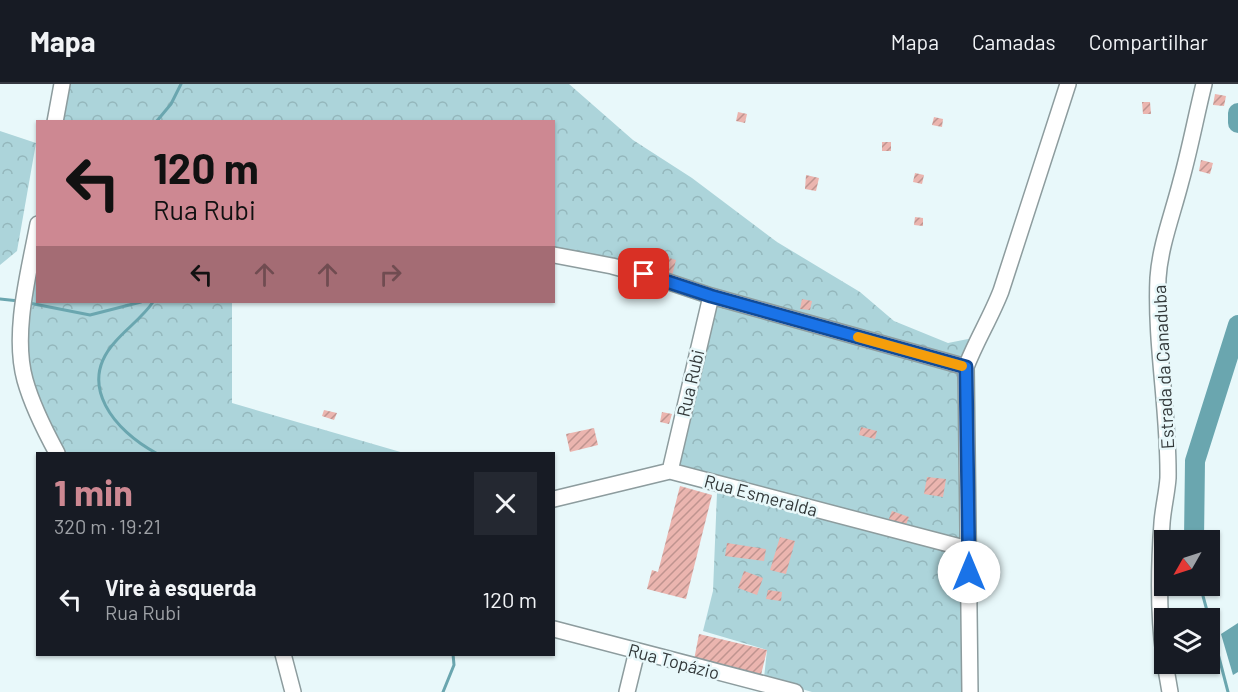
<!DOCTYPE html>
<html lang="pt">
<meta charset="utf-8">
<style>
:root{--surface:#171b24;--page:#242831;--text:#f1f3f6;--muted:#9ea1a6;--line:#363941;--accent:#cd8892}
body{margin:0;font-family:Barlow,sans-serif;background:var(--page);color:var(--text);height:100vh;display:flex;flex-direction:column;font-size:22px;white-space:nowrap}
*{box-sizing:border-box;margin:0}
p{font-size:20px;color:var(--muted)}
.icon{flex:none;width:33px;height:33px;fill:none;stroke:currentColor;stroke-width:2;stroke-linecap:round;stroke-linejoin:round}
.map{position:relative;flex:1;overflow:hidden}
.details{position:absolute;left:36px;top:368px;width:519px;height:204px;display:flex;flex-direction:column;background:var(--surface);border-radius:0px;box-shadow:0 2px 4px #0004}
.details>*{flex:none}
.hud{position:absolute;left:36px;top:36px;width:519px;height:183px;border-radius:0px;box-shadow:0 2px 4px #0004;background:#cd8892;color:#111;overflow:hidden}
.needle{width:39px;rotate:231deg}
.tools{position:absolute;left:1154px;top:446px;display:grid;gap:12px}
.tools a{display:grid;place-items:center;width:66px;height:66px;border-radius:0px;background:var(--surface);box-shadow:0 2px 4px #0004;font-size:30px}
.pin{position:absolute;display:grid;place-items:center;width:51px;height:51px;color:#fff;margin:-26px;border-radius:12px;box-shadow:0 3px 9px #0006}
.me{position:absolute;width:66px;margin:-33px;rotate:0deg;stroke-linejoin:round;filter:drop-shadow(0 0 4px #0008)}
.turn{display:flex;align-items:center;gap:21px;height:126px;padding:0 18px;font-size:27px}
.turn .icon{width:78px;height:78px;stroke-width:2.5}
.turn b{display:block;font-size:42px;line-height:51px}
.lanes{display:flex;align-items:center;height:57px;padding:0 18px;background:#0003;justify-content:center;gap:30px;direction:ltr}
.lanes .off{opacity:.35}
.round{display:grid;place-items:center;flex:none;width:63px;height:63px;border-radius:0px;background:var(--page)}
.overview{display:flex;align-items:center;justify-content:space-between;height:102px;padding:0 18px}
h1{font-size:36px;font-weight:700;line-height:45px;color:var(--accent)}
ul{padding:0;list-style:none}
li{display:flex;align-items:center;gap:18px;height:90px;padding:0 18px}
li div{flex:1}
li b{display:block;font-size:22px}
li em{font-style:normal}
header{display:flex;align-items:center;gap:36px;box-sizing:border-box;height:84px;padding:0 30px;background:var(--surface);border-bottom:2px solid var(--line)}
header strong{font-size:28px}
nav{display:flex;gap:33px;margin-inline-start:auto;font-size:21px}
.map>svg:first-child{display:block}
.forest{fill:url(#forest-crowns)}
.water{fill:#6aa6af}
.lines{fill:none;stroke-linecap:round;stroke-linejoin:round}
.stream{stroke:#6aa6af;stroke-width:3}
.river{stroke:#6aa6af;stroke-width:20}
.building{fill:url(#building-hatch)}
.minor-casing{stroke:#8d9c9e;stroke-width:18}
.minor{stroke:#fff;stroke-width:15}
.route-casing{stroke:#114b97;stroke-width:15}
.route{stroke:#1a73e8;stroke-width:10}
.slow{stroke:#f59e0b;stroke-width:10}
.labels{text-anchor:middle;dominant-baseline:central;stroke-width:5;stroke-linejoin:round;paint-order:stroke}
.street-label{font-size:18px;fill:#323839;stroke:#e8f8fa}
</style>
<header>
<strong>Mapa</strong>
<nav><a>Mapa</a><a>Camadas</a><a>Compartilhar</a></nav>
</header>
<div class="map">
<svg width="1238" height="608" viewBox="0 0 1238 608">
<defs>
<pattern id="forest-crowns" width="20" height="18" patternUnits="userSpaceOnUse" patternTransform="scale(1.5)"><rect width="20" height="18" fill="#acd4da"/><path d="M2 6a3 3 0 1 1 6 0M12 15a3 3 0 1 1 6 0" fill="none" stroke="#94b7bc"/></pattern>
<pattern id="building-hatch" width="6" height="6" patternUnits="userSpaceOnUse" patternTransform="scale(1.5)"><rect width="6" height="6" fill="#ebb5af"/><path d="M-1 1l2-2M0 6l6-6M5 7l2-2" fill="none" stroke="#bf948f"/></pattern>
</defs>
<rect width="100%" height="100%" fill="#e8f8fa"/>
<!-- forest -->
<path class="forest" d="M57,0h512l64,56 59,38 85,64 83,50 34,29 54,22 30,-6 -12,30 2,182 -293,-82 36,-171 -157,-40v-134h-502z
M0,47l36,12 -19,108 -17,14z
M37,140l1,78h194v101l172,50h-347l-36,-108z
M717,409l247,58 1,141h-153l-48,-14 3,-28 -64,-19 10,-40z"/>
<!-- water -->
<path class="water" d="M1238,539v49l-5,3 -12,-41z"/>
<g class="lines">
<!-- stream -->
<path class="stream" d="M156,38l15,-18 10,-20
M0,215l19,2
M153,218c-10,15 -26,26 -38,40 -39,43 0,89 41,111
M29,219l61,12 51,-13
M1200,501l9,33
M1209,535l19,73
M443,608l11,-27 -1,-11"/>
<!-- river -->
<path class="river" d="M1238,29v10
M1194,456l1,-79 43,-136"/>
</g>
<!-- building -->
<path class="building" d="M1215,10l11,2 -2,10 -11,-1z
M1142,18h8l1,12h-8z
M738,28l9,2 -2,9 -9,-2z
M934,33l9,2 -1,8 -10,-2z
M882,58h9v9h-9z
M1201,76l12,3 -3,11 -11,-3z
M915,89l9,2 -2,9 -9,-2z
M806,91l13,3 -3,13 -11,-2z
M915,133l8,1v8l-9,-1z
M650,168l26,8 -4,16 -27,-8z
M802,215l10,2 -2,9 -10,-1z
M324,326l13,3 -3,7 -12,-4z
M662,328l10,2 -3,10 -9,-2z
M861,343l16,4 -2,8 -16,-4z
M594,344l4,17 -28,7 -4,-18z
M927,393l19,2 -3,18 -19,-3z
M680,402l32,9 -26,104 -39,-10 5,-19 6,2z
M892,427l17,6 -4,10 -17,-6z
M780,453l15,4 -9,33 -16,-4z
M727,459l39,6 -2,12 -39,-5z
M744,487l19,7 -6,17 -19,-7z
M768,506l14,2 -1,9 -15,-2z
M699,550l68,16 -6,25 -67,-15z"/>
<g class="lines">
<defs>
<path id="minor" d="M55,38l7,-38
M38,140c-9,48 -26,109 -13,156 7,25 20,51 32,73
M554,171l58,11 48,13 51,17 255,71
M670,387l41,-175
M554,415l116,-28 298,78
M554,545l241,63
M283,570l10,38
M1164,571c-6,-41 -5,-91 -2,-132 1,-15 5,-30 6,-45 1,-67 -13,-133 -10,-200 2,-32 15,-65 23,-97 9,-32 15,-65 23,-97
M1165,579l5,29
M627,608l10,-41
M970,608l-4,-325c10,-26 25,-50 35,-76l67,-207"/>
</defs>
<!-- minor casing -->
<use href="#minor" class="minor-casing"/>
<!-- minor -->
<use href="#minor" class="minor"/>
</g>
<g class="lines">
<defs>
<path id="route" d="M644,190l67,22 255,71 3,205"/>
</defs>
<!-- route casing -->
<use href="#route" class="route-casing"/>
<!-- route -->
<use href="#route" class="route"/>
<!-- slow -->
<path class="slow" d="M858,253l104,29"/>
</g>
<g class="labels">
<!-- street labels -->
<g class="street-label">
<text transform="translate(1163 283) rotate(-93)">Estrada da Canaduba</text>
<text transform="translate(690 299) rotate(-77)">Rua Rubi</text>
<text transform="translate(761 411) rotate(15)">Rua Esmeralda</text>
<text transform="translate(674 577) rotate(15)">Rua Topázio</text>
</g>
</g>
</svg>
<div class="tools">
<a><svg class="needle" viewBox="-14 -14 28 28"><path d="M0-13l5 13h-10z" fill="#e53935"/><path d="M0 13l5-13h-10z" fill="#9ea1a6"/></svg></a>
<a><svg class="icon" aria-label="layers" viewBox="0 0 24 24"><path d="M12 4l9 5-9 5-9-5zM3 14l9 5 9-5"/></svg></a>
</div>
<div class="pin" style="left:644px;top:190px;background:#d93025"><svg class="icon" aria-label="arrive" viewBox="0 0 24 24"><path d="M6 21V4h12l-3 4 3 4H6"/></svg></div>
<svg class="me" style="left:969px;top:488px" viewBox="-20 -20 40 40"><circle r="19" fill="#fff"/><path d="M0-13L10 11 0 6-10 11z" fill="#1a73e8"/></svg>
<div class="hud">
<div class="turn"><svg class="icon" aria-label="left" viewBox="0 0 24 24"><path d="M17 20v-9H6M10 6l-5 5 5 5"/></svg><div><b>120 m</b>Rua Rubi</div></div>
<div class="lanes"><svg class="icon" aria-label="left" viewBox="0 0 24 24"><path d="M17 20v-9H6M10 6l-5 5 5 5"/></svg><svg class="icon off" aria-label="ahead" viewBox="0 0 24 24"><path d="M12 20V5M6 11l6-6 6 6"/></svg><svg class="icon off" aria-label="ahead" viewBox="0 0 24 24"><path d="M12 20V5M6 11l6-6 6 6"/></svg><svg class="icon off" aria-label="right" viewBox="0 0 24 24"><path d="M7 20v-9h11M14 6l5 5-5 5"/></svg></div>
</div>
<section class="details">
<div class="overview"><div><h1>1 min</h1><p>320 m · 19:21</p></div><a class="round"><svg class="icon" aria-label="close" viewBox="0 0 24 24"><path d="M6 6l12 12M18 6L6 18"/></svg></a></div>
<ul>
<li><svg class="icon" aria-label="left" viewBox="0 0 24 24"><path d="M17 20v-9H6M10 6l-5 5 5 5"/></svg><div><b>Vire à esquerda</b><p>Rua Rubi</p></div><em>120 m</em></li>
</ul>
</section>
</div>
